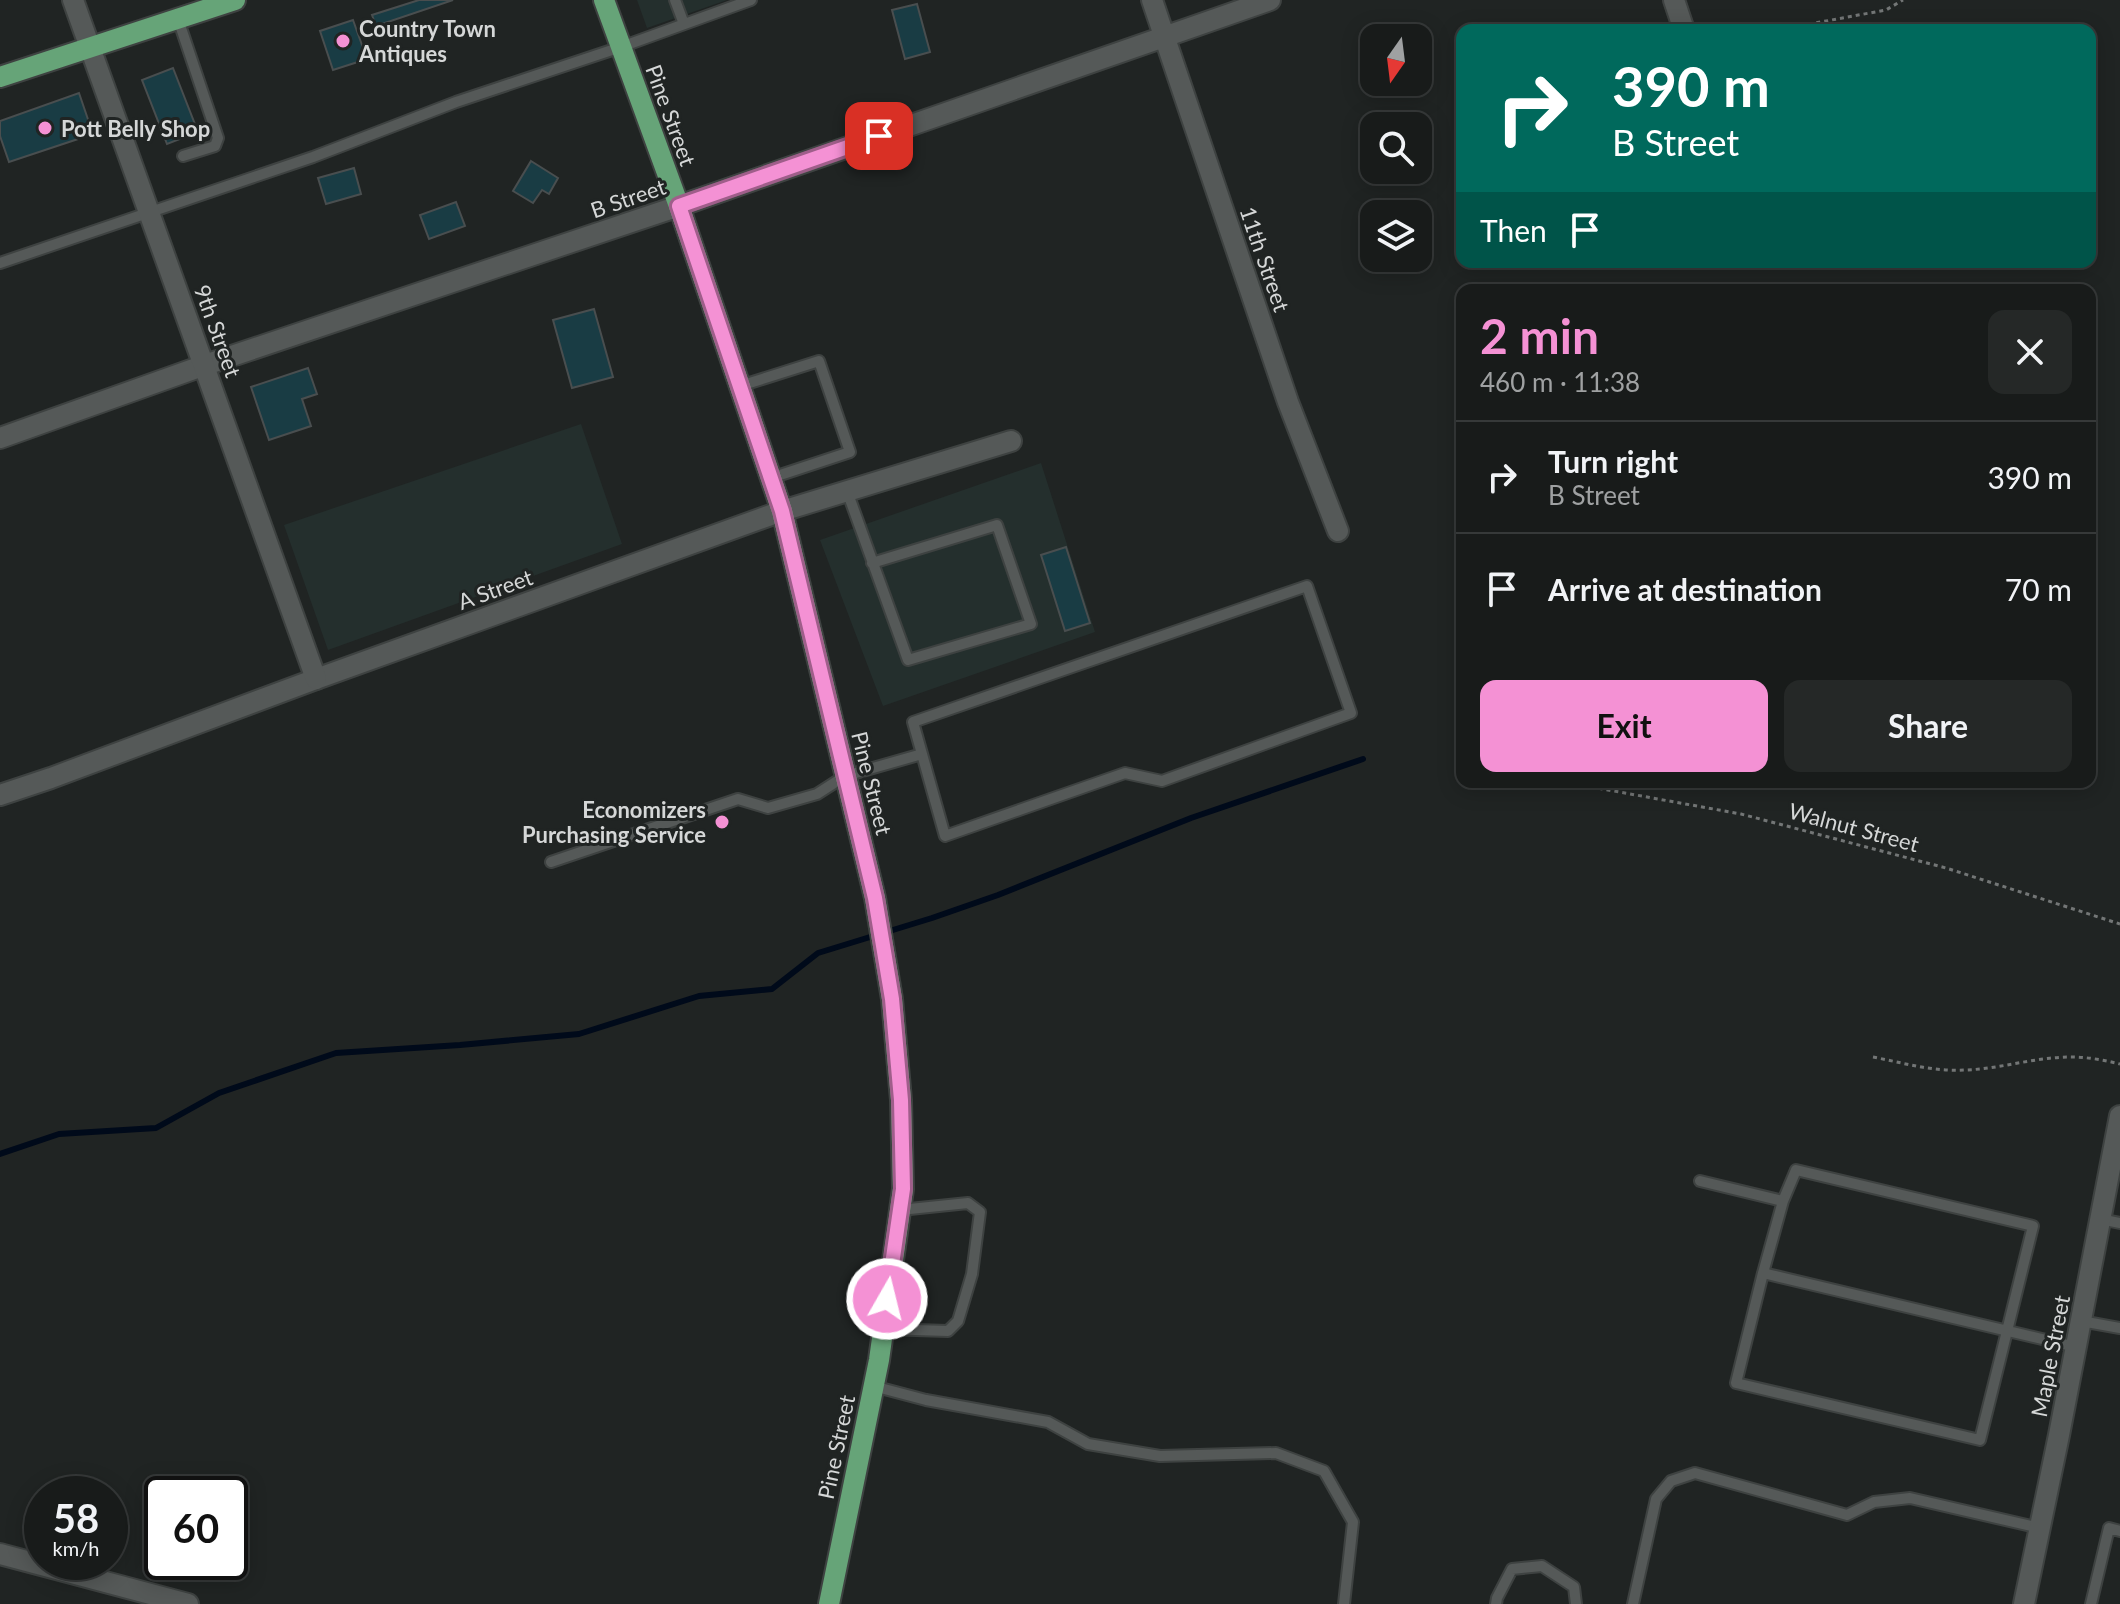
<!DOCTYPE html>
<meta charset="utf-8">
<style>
:root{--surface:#181b1a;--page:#252827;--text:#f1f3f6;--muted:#9fa1a2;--line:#363939;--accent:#f491d4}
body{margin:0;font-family:Lato,sans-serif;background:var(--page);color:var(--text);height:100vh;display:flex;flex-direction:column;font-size:30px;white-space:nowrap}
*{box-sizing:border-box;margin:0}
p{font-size:26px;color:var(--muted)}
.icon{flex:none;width:44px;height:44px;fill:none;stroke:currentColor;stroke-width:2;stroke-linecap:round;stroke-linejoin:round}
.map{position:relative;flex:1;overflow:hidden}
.sheet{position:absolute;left:1456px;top:284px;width:640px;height:504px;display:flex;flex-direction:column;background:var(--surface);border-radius:16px;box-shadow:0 4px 20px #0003,0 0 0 2px var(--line)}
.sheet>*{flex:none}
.banner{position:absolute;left:1456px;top:24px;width:640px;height:244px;border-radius:16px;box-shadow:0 4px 20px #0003,0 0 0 2px var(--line);background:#00695c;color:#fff;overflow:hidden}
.needle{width:52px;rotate:194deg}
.fabs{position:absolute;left:1360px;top:24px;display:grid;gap:16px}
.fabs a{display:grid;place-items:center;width:72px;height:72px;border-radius:16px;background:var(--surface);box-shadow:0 4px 20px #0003,0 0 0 2px var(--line);font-size:40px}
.speed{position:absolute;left:24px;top:1476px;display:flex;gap:16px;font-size:40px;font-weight:700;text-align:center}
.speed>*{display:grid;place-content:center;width:104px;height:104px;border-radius:50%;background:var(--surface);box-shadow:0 4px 20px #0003,0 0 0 2px var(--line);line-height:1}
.speed small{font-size:20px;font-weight:400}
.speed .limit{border:4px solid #111;border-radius:12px;background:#fff;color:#111}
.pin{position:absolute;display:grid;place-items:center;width:68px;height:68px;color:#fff;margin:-34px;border-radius:16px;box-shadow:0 4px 12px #0006}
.me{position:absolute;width:88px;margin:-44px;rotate:8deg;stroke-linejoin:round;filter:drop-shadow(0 0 6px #0008)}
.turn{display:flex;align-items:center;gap:28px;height:168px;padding:0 24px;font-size:36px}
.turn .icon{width:104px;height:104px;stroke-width:2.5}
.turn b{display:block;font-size:56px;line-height:68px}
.then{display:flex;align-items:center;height:76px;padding:0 24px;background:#0003;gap:16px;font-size:30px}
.round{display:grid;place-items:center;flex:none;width:84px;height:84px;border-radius:16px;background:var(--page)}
.overview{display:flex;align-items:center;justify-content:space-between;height:136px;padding:0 24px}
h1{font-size:48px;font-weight:700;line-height:60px;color:var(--accent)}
.action{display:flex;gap:16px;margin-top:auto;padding:16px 24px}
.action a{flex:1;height:92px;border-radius:16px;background:var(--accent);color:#111;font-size:32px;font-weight:700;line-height:92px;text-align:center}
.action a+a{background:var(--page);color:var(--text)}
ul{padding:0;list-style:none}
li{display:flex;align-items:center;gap:24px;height:112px;padding:0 24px;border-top:2px solid var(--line)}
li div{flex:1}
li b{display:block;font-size:30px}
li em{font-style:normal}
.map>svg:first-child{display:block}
.built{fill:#242f2d}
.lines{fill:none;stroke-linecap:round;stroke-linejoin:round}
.stream{stroke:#000a1a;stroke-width:6}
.building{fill:#193c44;stroke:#494e4f;stroke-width:2}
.service-casing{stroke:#3e4241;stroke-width:14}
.minor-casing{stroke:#3e4241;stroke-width:24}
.tertiary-casing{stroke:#3e4241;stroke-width:24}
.primary-casing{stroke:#3e4241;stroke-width:24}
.path{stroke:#737676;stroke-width:3;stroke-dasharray:4 4;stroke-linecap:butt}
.service{stroke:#555958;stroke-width:10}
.minor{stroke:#555958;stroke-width:20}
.tertiary{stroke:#555958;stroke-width:20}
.primary{stroke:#66a478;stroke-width:20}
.route-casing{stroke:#9f5e8a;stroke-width:20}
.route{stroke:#f491d4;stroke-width:14}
.poi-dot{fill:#f491d4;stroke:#202423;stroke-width:3}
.labels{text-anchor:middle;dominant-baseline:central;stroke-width:6;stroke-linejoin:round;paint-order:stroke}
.poi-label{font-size:22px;font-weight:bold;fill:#d5d7d7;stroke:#202423;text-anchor:start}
.street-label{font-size:22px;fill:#d5d7d7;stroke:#202423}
</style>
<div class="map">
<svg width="2120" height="1604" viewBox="0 0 2120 1604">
<rect width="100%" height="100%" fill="#202423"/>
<!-- built -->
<path class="built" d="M637,0h90l-80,28z
M581,424l41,120 -294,106 -44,-125z
M1041,463l54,169 -212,74 -63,-166z"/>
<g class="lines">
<!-- stream -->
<path class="stream" d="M0,1154l59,-20 97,-6 63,-35 117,-40 124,-8 119,-11 120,-38 73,-7 46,-36 114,-35 66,-23 193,-77 172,-59"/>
</g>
<!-- building -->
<path class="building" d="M419,0h34l-77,26 -4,-11z
M917,4l13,48 -25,7 -13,-49z
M353,20l14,39 -34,11 -13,-39z
M173,68l25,64 -31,12 -25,-64z
M79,93l14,41 -84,28 -9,-26v-15z
M531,161l27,17 -9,16 -7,-4 -9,13 -20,-12z
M354,168l7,26 -35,10 -8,-26z
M456,202l9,24 -36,13 -9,-24z
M594,309l19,68 -41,11 -19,-68z
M308,368l9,26 -15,5 9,27 -42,14 -18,-53z
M1066,547l24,76 -25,8 -24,-76z"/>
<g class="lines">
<defs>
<path id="service" d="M675,0l9,24
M178,19l40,119 -3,8 -32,10
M0,263l313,-106 143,-55 165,-55 130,-47
M740,386l79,-25 31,91 -79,26
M847,491l61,169 123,-36 -34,-99 -125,38
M551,862l187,-63 30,9 49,-14 28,-18 77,-22 23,82 180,-63 37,8 189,-68 -44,-127 -394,136 9,32
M1700,1181l83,20
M2100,1219l20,4
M1763,1273l20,-72 13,-31 237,56 -53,214 -244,-57 27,-110 313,74
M2081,1321l39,7
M883,1329l65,2 10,-10 14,-47 8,-62 -12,-9 -68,7
M873,1386l53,14 122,22 40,22 72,12 116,-3 48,18 29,51 -9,82
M1496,1604l1,-6 15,-29 30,-3 32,21 2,17
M1633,1604l23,-105 15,-18 24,-8 152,42 27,-13 36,-4 130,30
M2091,1604l18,-76 11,3"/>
<path id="minor" d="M1152,0l136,402 50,129
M1674,0l10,30
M0,438l205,-73 474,-159 591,-206
M0,795l51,-17 265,-99 466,-168 229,-70
M2024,1604l35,-169 61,-319"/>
<path id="tertiary" d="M73,0l243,679
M0,1554l188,50"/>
<path id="primary" d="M604,0l75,206 103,305 93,387 17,101 9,101 2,89 -24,171 -50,244
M0,77l235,-77"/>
</defs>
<!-- service casing -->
<use href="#service" class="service-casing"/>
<!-- minor casing -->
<use href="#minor" class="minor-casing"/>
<!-- tertiary casing -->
<use href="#tertiary" class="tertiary-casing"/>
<!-- primary casing -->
<use href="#primary" class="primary-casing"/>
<!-- path -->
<path class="path" d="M1777,30l109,-20 17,-10
M1575,784l166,30 205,54 174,56
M1873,1057c31,6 60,15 92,13 35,-1 70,-13 106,-13 16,0 33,3 49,7"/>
<!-- service -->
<use href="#service" class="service"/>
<!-- minor -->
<use href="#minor" class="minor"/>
<!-- tertiary -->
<use href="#tertiary" class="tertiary"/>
<!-- primary -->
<use href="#primary" class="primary"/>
</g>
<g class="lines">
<defs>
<path id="route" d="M879,136l-200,70 103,305 93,387 17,101 9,101 2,89 -16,110"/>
</defs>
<!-- route casing -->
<use href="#route" class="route-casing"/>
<!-- route -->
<use href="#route" class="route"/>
</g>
<!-- markers -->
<g class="poi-dot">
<circle cx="343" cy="41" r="8"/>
<circle cx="45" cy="128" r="8"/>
<circle cx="722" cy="822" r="8"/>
</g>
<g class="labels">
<!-- poi labels -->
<g class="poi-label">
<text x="359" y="28">Country Town<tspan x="359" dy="25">Antiques</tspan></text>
<text x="61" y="128">Pott Belly Shop</text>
<text x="706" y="809" text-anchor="end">Economizers<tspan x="706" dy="25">Purchasing Service</tspan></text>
</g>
<!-- street labels -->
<g class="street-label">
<text transform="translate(671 115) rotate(70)">Pine Street</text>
<text transform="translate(628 198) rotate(-19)">B Street</text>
<text transform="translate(1265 259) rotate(71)">11th Street</text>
<text transform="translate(218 331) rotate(70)">9th Street</text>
<text transform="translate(495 589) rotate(-20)">A Street</text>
<text transform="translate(872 783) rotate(76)">Pine Street</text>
<text transform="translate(1854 827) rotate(15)">Walnut Street</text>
<text transform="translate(2050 1356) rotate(-79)">Maple Street</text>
<text transform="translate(836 1447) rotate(-78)">Pine Street</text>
</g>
</g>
</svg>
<div class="fabs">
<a><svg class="needle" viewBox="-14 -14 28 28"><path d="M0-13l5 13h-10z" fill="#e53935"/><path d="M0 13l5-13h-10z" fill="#9fa1a2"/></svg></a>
<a><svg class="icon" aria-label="search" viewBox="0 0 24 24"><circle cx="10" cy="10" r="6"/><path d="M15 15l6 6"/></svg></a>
<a><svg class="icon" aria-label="layers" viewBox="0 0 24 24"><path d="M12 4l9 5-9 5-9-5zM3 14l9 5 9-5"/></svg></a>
</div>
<div class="speed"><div>58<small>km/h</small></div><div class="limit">60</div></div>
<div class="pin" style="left:879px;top:136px;background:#d93025"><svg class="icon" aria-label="arrive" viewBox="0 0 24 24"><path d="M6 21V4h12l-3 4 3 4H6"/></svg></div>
<svg class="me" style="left:887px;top:1299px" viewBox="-20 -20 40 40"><circle r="17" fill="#f491d4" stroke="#fff" stroke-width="3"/><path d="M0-11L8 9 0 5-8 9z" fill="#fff"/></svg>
<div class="banner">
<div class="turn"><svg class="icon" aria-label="right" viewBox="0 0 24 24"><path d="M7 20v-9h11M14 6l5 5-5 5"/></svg><div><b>390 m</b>B Street</div></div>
<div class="then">Then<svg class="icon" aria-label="arrive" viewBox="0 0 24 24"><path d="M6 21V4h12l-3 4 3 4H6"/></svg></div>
</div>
<section class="sheet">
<div class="overview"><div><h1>2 min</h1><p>460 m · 11:38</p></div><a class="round"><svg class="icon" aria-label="close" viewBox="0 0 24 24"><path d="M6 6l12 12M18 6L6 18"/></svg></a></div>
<ul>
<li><svg class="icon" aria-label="right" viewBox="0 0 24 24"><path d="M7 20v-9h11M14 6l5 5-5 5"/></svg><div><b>Turn right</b><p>B Street</p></div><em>390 m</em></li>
<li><svg class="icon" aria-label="arrive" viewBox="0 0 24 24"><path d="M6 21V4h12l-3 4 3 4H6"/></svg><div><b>Arrive at destination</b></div><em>70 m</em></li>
</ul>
<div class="action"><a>Exit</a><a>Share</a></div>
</section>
</div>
